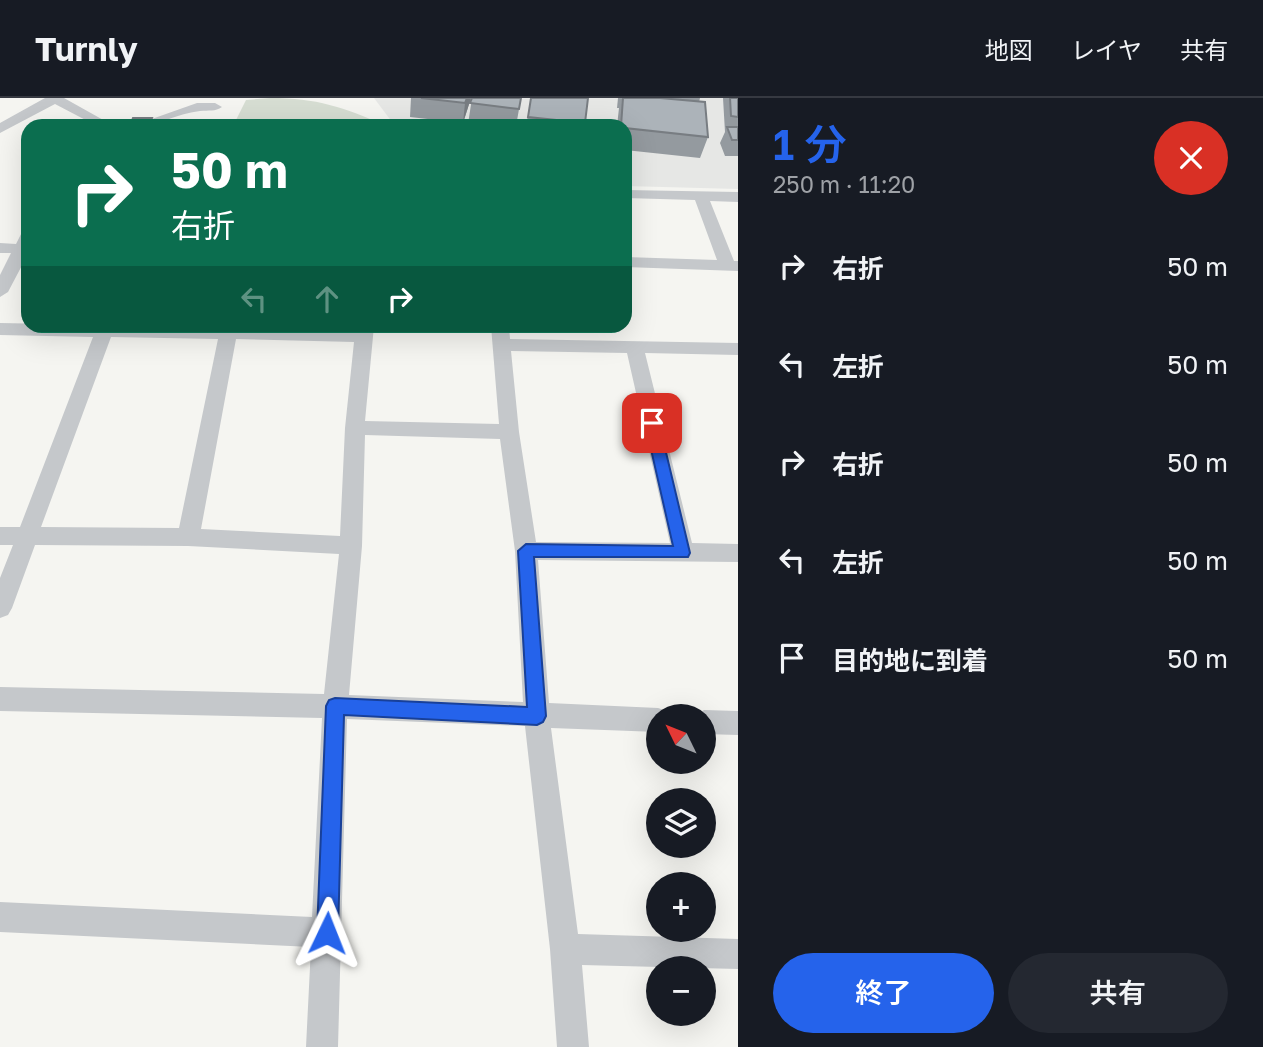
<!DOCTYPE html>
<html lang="ja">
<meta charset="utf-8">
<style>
:root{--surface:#171b24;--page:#242831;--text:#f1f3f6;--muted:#9ea1a6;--line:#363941;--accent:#2563eb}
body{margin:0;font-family:"Golos Text","Noto Sans JP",sans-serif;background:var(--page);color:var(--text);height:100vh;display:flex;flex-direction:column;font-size:26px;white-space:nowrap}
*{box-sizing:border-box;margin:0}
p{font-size:23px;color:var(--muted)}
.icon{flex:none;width:38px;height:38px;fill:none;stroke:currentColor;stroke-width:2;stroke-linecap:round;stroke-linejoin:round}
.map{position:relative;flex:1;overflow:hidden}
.sheet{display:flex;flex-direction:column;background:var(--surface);width:525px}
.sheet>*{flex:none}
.banner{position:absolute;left:21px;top:21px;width:611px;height:214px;border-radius:21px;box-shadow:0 7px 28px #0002;background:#0b6e4f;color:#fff;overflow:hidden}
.needle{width:46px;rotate:313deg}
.fabs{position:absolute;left:646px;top:606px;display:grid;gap:14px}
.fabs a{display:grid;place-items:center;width:70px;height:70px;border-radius:50%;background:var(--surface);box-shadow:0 7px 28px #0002;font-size:35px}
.pin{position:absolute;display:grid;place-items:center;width:60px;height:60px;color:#fff;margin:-30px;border-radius:14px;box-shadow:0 4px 10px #0006}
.me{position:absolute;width:77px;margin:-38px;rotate:2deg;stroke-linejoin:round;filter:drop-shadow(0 0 5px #0008)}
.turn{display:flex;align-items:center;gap:24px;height:147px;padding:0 35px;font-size:32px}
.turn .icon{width:91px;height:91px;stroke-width:2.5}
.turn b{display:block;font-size:49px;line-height:60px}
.lanes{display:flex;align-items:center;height:66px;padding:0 35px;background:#0003;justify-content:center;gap:35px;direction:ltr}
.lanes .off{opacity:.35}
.round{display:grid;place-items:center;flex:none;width:74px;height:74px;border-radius:37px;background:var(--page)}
.head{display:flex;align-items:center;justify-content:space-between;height:119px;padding:0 35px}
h1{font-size:42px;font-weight:600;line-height:52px;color:var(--accent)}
.action{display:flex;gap:14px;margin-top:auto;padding:14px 35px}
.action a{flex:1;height:80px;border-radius:42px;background:var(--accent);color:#fff;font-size:28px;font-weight:600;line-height:80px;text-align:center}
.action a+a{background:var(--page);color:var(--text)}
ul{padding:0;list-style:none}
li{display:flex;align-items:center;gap:21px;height:98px;padding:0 35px}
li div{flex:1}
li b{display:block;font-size:26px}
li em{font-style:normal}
header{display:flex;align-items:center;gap:42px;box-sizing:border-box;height:98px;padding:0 35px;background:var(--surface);border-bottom:2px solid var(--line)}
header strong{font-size:33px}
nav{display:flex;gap:38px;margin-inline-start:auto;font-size:24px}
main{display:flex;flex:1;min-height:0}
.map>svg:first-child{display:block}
.built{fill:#e6e7e5}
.green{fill:#d6ddd2}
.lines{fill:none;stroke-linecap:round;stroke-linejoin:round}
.minor{fill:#c5c8cb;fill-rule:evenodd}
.wall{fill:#949a9f}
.shaded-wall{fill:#787d82}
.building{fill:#acb3b9;stroke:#787d82;stroke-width:2}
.route{fill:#2563eb;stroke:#184099;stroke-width:2}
</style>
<header>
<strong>Turnly</strong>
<nav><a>地図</a><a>レイヤ</a><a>共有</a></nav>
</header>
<main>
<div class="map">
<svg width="738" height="949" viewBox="0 0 738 949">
<rect width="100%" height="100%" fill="#f5f5f1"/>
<!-- built -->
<path class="built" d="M374,0h364v91l-113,-3v-60h-230z"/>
<!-- green -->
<path class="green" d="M270,0c47,0 73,9 116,28h-153l13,-26z"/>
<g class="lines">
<!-- minor -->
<path class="minor" d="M45,0h19l50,28h-17l-42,-22 -55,29v-10z
M197,5h18l7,4c-7,5 -13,3 -22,4 -25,3 -40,15 -68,15z
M625,92l113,2v10l-28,-1 24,60h4v10l-113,-4v-10l92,3 -22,-60 -70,-2z
M28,132v24l-20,38 -8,5v-22l11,-22h-11v-10l16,1 6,-12z
M0,225l356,7v-4h18l-9,95 134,3 -8,-98h18l1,13 228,4v12l-93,-2 47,190 46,1v18l-200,-2 11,143 109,5 9,3 2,5h-11v16l-107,-4 27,206 160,5v30l-156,-4 7,82h-32l-7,-98 -25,-223 -178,-7 -9,328h-32l5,-100 -311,-15v-30l312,15 10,-199 -322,-7v-24l324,7 15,-140 -151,-8 -153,-1 -23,63 -4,7 -8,3v-40l13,-33h-13v-18h20l73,-190 -93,-2zM111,239l107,2 -39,189 -138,-1zM236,241l118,3 -9,86 -5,108 -139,-7zM511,253l116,2 43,190 -134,-1 -17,-110zM365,337l135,4 15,112 8,151 -174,-7 13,-149z
M704,612l34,1v24l-34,-1v-18h-10z"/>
</g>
<!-- wall -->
<path class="wall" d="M411,0h60l-8,25 -53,-6z
M472,0h49l-5,28h-29l-19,-2z
M531,0h57l-4,28h-58z
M618,0h82l-1,4 9,35 -8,21 -75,-8v-24h-8l2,-18h-2z
M723,0h15v58h-13l-5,-13 5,-11z"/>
<!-- shaded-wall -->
<path class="shaded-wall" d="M467,0h4l-8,25 2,-20z"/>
<!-- building -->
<path class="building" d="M421,0h46l-2,5z
M472,0h49l-2,11 -49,-6z
M531,0h57l-3,25 -57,-6z
M623,0h37l45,4 3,35 -83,-9v-2h-4z
M730,0h8v19l-7,-1z
M133,20h19l-2,5 9,1 -1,2h-38l1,-4 10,1z
M727,29h11v13h-6z"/>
<!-- route -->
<path class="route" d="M652,320l7,5 31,130 -2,4h-154l12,159 -3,6 -6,3 -193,-10 -6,218 -3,7 -8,3 -7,-3 -3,-7 9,-227 3,-6 6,-2 192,9 -9,-156 8,-7 147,2 -28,-123z"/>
</svg>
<div class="fabs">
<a><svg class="needle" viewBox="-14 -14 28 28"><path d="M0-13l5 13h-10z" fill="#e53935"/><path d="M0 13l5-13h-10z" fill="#9ea1a6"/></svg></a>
<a><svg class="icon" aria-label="layers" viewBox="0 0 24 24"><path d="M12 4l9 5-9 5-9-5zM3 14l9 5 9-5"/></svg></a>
<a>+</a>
<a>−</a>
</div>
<div class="pin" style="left:652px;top:325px;background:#d93025"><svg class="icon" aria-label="arrive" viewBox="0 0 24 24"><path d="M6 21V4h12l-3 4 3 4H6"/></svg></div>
<svg class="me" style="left:327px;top:835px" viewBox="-20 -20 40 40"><path d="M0-17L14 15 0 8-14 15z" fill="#2563eb" stroke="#fff" stroke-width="4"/></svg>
<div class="banner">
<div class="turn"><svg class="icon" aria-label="right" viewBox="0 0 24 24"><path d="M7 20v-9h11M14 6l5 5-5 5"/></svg><div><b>50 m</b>右折</div></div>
<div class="lanes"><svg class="icon off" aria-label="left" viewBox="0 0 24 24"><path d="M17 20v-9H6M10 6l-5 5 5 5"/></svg><svg class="icon off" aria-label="ahead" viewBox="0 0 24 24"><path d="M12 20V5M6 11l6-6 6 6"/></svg><svg class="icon" aria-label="right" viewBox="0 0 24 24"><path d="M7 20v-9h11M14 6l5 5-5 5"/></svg></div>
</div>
</div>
<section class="sheet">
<div class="head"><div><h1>1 分</h1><p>250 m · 11:20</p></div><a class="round" style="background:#d93025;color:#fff"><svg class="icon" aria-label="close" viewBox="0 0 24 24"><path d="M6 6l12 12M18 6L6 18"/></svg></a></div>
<ul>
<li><svg class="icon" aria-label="right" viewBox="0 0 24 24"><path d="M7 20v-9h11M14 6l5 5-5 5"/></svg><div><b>右折</b></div><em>50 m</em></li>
<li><svg class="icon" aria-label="left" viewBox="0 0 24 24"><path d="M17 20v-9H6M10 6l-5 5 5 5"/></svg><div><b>左折</b></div><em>50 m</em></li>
<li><svg class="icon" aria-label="right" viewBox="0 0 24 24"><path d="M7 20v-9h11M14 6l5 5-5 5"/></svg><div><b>右折</b></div><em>50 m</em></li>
<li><svg class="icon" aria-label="left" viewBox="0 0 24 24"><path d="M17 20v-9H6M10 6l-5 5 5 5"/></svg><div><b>左折</b></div><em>50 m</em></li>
<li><svg class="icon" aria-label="arrive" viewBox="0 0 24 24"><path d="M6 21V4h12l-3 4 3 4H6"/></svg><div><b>目的地に到着</b></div><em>50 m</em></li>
</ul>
<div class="action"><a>終了</a><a>共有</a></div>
</section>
</main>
